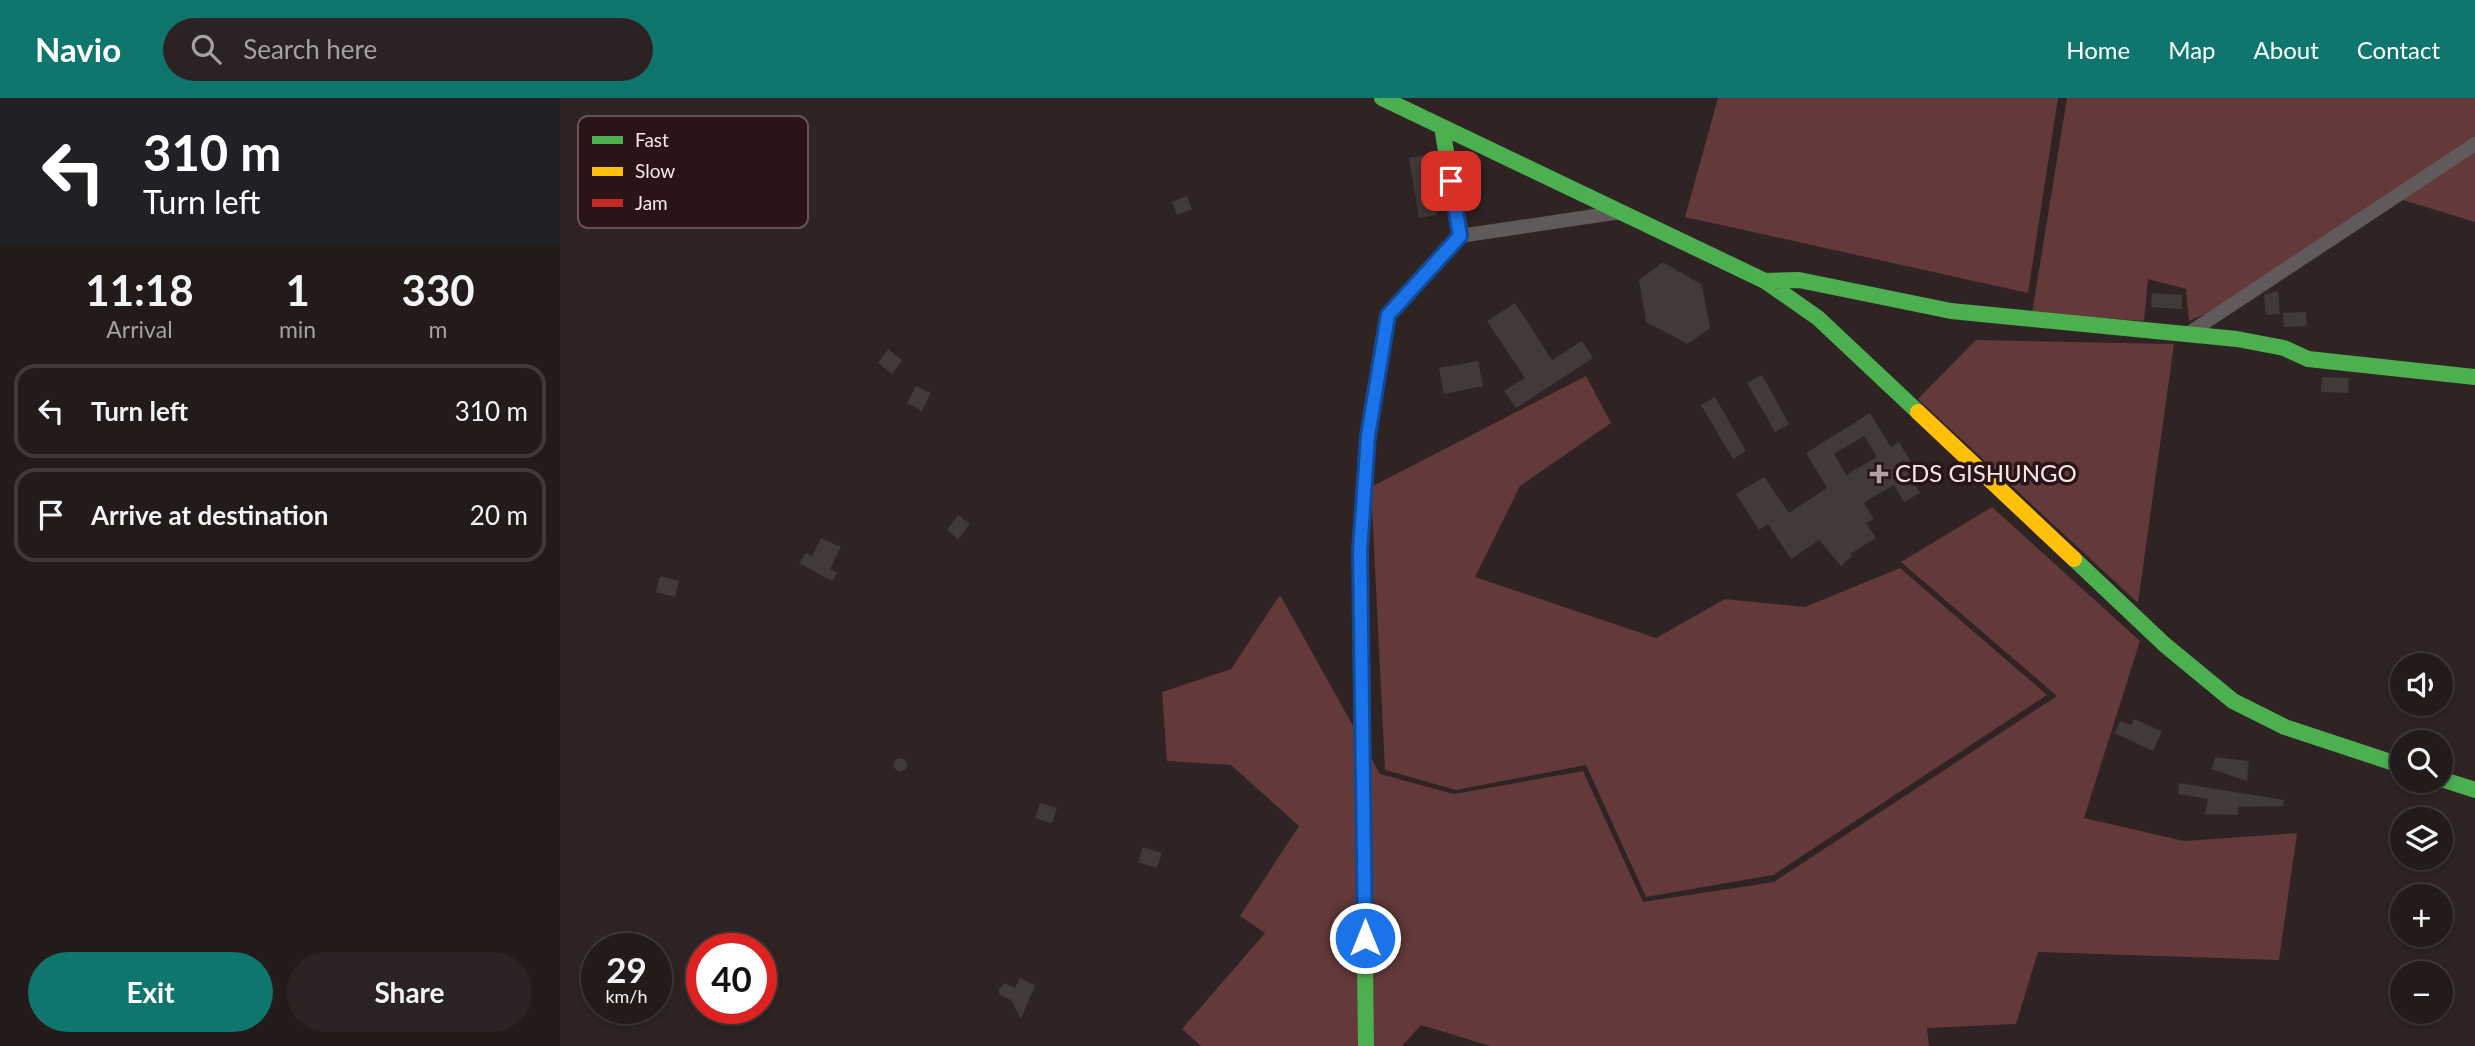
<!DOCTYPE html>
<meta charset="utf-8">
<style>
body{margin:0;font-family:Lato,sans-serif;background:#2b2323;color:#f1f3f6;height:100vh;display:flex;flex-direction:column;font-size:26px;white-space:nowrap}
*{box-sizing:border-box;margin:0}
p{font-size:23px;color:#a3a1a2}
.icon{flex:none;width:38px;height:38px;fill:none;stroke:currentColor;stroke-width:2;stroke-linecap:round;stroke-linejoin:round}
.map{position:relative;flex:1;overflow:hidden}
.sheet{display:flex;flex-direction:column;background:#231a1a;width:560px}
.sheet>*{flex:none}
.banner{background:#202124;color:#fff;overflow:hidden}
.fabs{position:absolute;left:1830px;top:555px;display:grid;gap:14px}
.fabs a{display:grid;place-items:center;width:63px;height:63px;border-radius:50%;background:#231a1a;box-shadow:0 4px 10px #0003,0 0 0 2px #403839;font-size:35px}
.speed{position:absolute;left:21px;top:835px;display:flex;gap:14px;font-size:35px;font-weight:700;text-align:center}
.speed>*{display:grid;place-content:center;width:91px;height:91px;border-radius:50%;background:#231a1a;box-shadow:0 4px 10px #0003,0 0 0 2px #403839;line-height:1}
.speed small{font-size:18px;font-weight:400}
.speed .limit{border:10px solid #d22;background:#fff;color:#111}
.pin{position:absolute;display:grid;place-items:center;width:60px;height:60px;color:#fff;margin:-30px;border-radius:14px;box-shadow:0 4px 10px #0006}
.me{position:absolute;width:77px;margin:-38px;rotate:0deg;stroke-linejoin:round;filter:drop-shadow(0 0 5px #0008)}
.turn{display:flex;align-items:center;gap:24px;height:147px;padding:0 28px;font-size:32px}
.turn .icon{width:91px;height:91px;stroke-width:2.5}
.turn b{display:block;font-size:49px;line-height:60px}
.eta{display:flex;justify-content:space-evenly;align-items:center;height:119px;text-align:center}
.eta b{font-size:42px;font-weight:700;line-height:49px}
.primary-button{display:flex;gap:14px;margin-top:auto;padding:14px 28px}
.primary-button a{flex:1;height:80px;border-radius:42px;background:#0f766e;color:#fff;font-size:28px;font-weight:700;line-height:80px;text-align:center}
.primary-button a+a{background:#2b2323;color:#f1f3f6}
ul{padding:0;list-style:none}
li{display:flex;align-items:center;gap:21px;height:94px;margin:0 14px 10px;padding:0 14px;border:4px solid #403839;border-radius:21px}
li div{flex:1}
li b{display:block;font-size:26px}
li em{font-style:normal}
header{display:flex;align-items:center;gap:42px;box-sizing:border-box;height:98px;padding:0 35px;background:#0f766e;color:#fff}
header strong{font-size:33px}
nav{display:flex;gap:38px;margin-inline-start:auto;font-size:24px}
.search{width:490px;height:63px;background:#2b2323;display:flex;align-items:center;gap:18px;box-sizing:border-box;padding:0 24px;border-radius:38px;color:#a3a1a2;font-size:26px}
main{display:flex;flex:1;min-height:0}
.map>svg:first-child{display:block}
.green{fill:#633939}
.building{fill:#423939;fill-rule:evenodd}
.lines{fill:none;stroke-linecap:round;stroke-linejoin:round}
.street{stroke:#615a5a;stroke-width:14}
.fast{stroke:#4caf50;stroke-width:16}
.slow{stroke:#ffc107;stroke-width:16}
.jam{stroke:#c62828;stroke-width:16}
.route-casing{stroke:#114b97;stroke-width:18}
.route{stroke:#1a73e8;stroke-width:12}
.poi-dot{fill:#b0a2a1;stroke:#291515;stroke-width:2.5}
.labels{text-anchor:middle;stroke-width:7;stroke-linejoin:round;paint-order:stroke}
.poi-label{font-size:24px;fill:#f5e6e5;stroke:#291515;text-anchor:start}
.key{fill:#291515;stroke:#665453;stroke-width:2}
.key-label{font-size:19px;fill:#f5e6e5}
</style>
<header>
<strong>Navio</strong>
<div class="search"><svg class="icon" aria-label="search" viewBox="0 0 24 24"><circle cx="10" cy="10" r="6"/><path d="M15 15l6 6"/></svg>Search here</div>
<nav><a>Home</a><a>Map</a><a>About</a><a>Contact</a></nav>
</header>
<main>
<section class="sheet">
<div class="banner">
<div class="turn"><svg class="icon" aria-label="left" viewBox="0 0 24 24"><path d="M17 20v-9H6M10 6l-5 5 5 5"/></svg><div><b>310 m</b>Turn left</div></div>
</div>
<div class="eta">
<div><b>11:18</b><p>Arrival</p></div>
<div><b>1</b><p>min</p></div>
<div><b>330</b><p>m</p></div>
</div>
<ul>
<li><svg class="icon" aria-label="left" viewBox="0 0 24 24"><path d="M17 20v-9H6M10 6l-5 5 5 5"/></svg><div><b>Turn left</b></div><em>310 m</em></li>
<li><svg class="icon" aria-label="arrive" viewBox="0 0 24 24"><path d="M6 21V4h12l-3 4 3 4H6"/></svg><div><b>Arrive at destination</b></div><em>20 m</em></li>
</ul>
<div class="primary-button"><a>Exit</a><a>Share</a></div>
</section>
<div class="map">
<svg width="1915" height="948" viewBox="0 0 1915 948">
<rect width="100%" height="100%" fill="#2f2323"/>
<path class="green" d="M 1158,0 L 1498,0 L 1468,195 L 1125,119 Z
M 1507,0 L 1915,0 L 1915,124 L 1836,100 L 1690,197 L 1629,223 L 1626,191 L 1588,181 L 1584,223 L 1472,215 Z
M 1416,242 L 1614,246 L 1578,505 L 1358,301 Z
M 1026,278 L 1051,325 L 960,388 L 915,479 L 1096,540 L 1165,501 L 1245,509 L 1340,470 L 1487,597 L 1213,777 L 1086,799 L 1026,667 L 896,692 L 825,672 L 811,389 Z
M 1432,409 L 1580,543 L 1524,720 L 1624,743 L 1737,735 L 1719,862 L 1478,854 L 1456,926 L 1367,930 L 1369,948 L 930,948 L 861,927 L 842,948 L 641,948 L 622,931 L 705,835 L 680,818 L 739,728 L 671,667 L 607,663 L 602,594 L 671,571 L 720,497 L 820,676 L 894,696 L 1023,673 L 1083,804 L 1214,784 L 1497,598 L 1341,464 Z"/>
<path class="building" d="M 864,57 L 877,117 L 859,120 L 849,60 Z
M 627,98 L 632,111 L 617,117 L 612,104 Z
M 1103,164 L 1142,187 L 1150,230 L 1128,246 L 1086,224 L 1079,182 Z
M 1718,193 L 1720,216 L 1706,217 L 1704,197 Z
M 1592,195 L 1622,197 L 1622,211 L 1591,209 Z
M 955,205 L 992,262 L 1022,243 L 1033,260 L 956,310 L 944,293 L 965,280 L 927,223 Z
M 1746,214 L 1747,228 L 1724,229 L 1723,215 Z
M 328,251 L 342,262 L 332,276 L 318,265 Z
M 918,263 L 923,288 L 884,296 L 879,270 Z
M 1202,277 L 1229,326 L 1215,334 L 1187,285 Z
M 1762,279 L 1789,280 L 1788,295 L 1761,294 Z
M 356,288 L 371,295 L 362,313 L 347,305 Z
M 1155,299 L 1186,353 L 1173,361 L 1141,307 Z
M 1310,315 L 1331,349 L 1339,344 L 1351,364 L 1344,368 L 1360,395 L 1344,404 L 1334,387 L 1304,405 L 1314,421 L 1306,425 L 1316,440 L 1290,456 L 1292,458 L 1281,468 L 1259,442 L 1231,461 L 1208,426 L 1199,432 L 1176,396 L 1204,379 L 1229,415 L 1267,390 L 1246,355 ZM 1304,338 L 1317,359 L 1286,377 L 1274,356 Z
M 398,417 L 410,426 L 398,441 L 387,432 Z
M 261,440 L 281,449 L 270,471 L 277,475 L 272,483 L 239,465 L 246,455 L 252,458 Z
M 100,478 L 119,483 L 115,499 L 96,494 Z
M 1574,621 L 1602,633 L 1593,653 L 1555,635 L 1560,623 L 1571,627 Z
M 1655,659 L 1689,663 L 1687,683 L 1652,671 Z
M 338,660 L 344,661 L 348,667 L 345,672 L 339,674 L 334,670 L 334,664 Z
M 1619,685 L 1724,702 L 1723,708 L 1678,709 L 1678,717 L 1645,716 L 1648,701 L 1618,696 Z
M 480,705 L 497,710 L 492,725 L 475,720 Z
M 583,749 L 602,755 L 597,770 L 578,764 Z
M 460,880 L 475,887 L 461,921 L 451,902 L 440,897 L 438,892 L 445,885 L 455,890 Z"/>
<g class="lines">
<path class="street" d="M 900,138 L 1061,114
M 1629,235 L 1915,46"/>
<path class="fast" d="M 822,0 L 1205,183 L 1258,220 L 1358,314
M 860,182 L 900,138 L 882,29
M 1205,183 L 1239,182 L 1391,213 L 1677,241 L 1724,250 L 1748,261 L 1915,279
M 800,454 L 806,948
M 1514,461 L 1605,547 L 1673,603 L 1725,629 L 1843,668
M 1881,681 L 1915,692"/>
<path class="slow" d="M 1358,314 L 1514,461"/>
<path class="jam" d="M 800,454 L 808,338 L 828,217 L 860,182"/>
</g>
<g class="lines">
<defs>
<path id="route" d="M 805,840 L 800,453 L 808,338 L 828,217 L 900,138 L 891,83"/>
</defs>
<use href="#route" class="route-casing"/>
<use href="#route" class="route"/>
</g>
<path class="poi-dot" d="M1315.5 365.5h7v7h7v7h-7v7h-7v-7h-7v-7h7z"/>
<g class="labels">
<g class="poi-label">
<text x="1335" y="384">CDS GISHUNGO</text>
</g>
</g>
<rect x="18" y="18" width="230" height="112" rx="10" class="key"/>
<rect x="32" y="38" width="31" height="8" fill="#4caf50"/>
<rect x="32" y="69" width="31" height="9" fill="#ffc107"/>
<rect x="32" y="101" width="31" height="8" fill="#c62828"/>
<g class="key-label">
<text x="75" y="49">Fast</text>
<text x="75" y="80">Slow</text>
<text x="75" y="112">Jam</text>
</g>
</svg>
<div class="fabs">
<a><svg class="icon" aria-label="sound" viewBox="0 0 24 24"><path d="M4 9h4l5-4v14l-5-4H4zM17 9q2 3 0 6"/></svg></a>
<a><svg class="icon" aria-label="search" viewBox="0 0 24 24"><circle cx="10" cy="10" r="6"/><path d="M15 15l6 6"/></svg></a>
<a><svg class="icon" aria-label="layers" viewBox="0 0 24 24"><path d="M12 4l9 5-9 5-9-5zM3 14l9 5 9-5"/></svg></a>
<a>+</a>
<a>−</a>
</div>
<div class="speed"><div>29<small>km/h</small></div><div class="limit">40</div></div>
<div class="pin" style="left:891px;top:83px;background:#d93025"><svg class="icon" aria-label="arrive" viewBox="0 0 24 24"><path d="M6 21V4h12l-3 4 3 4H6"/></svg></div>
<svg class="me" style="left:805px;top:840px" viewBox="-20 -20 40 40"><circle r="17" fill="#1a73e8" stroke="#fff" stroke-width="3"/><path d="M0-11L8 9 0 5-8 9z" fill="#fff"/></svg>
</div>
</main>
